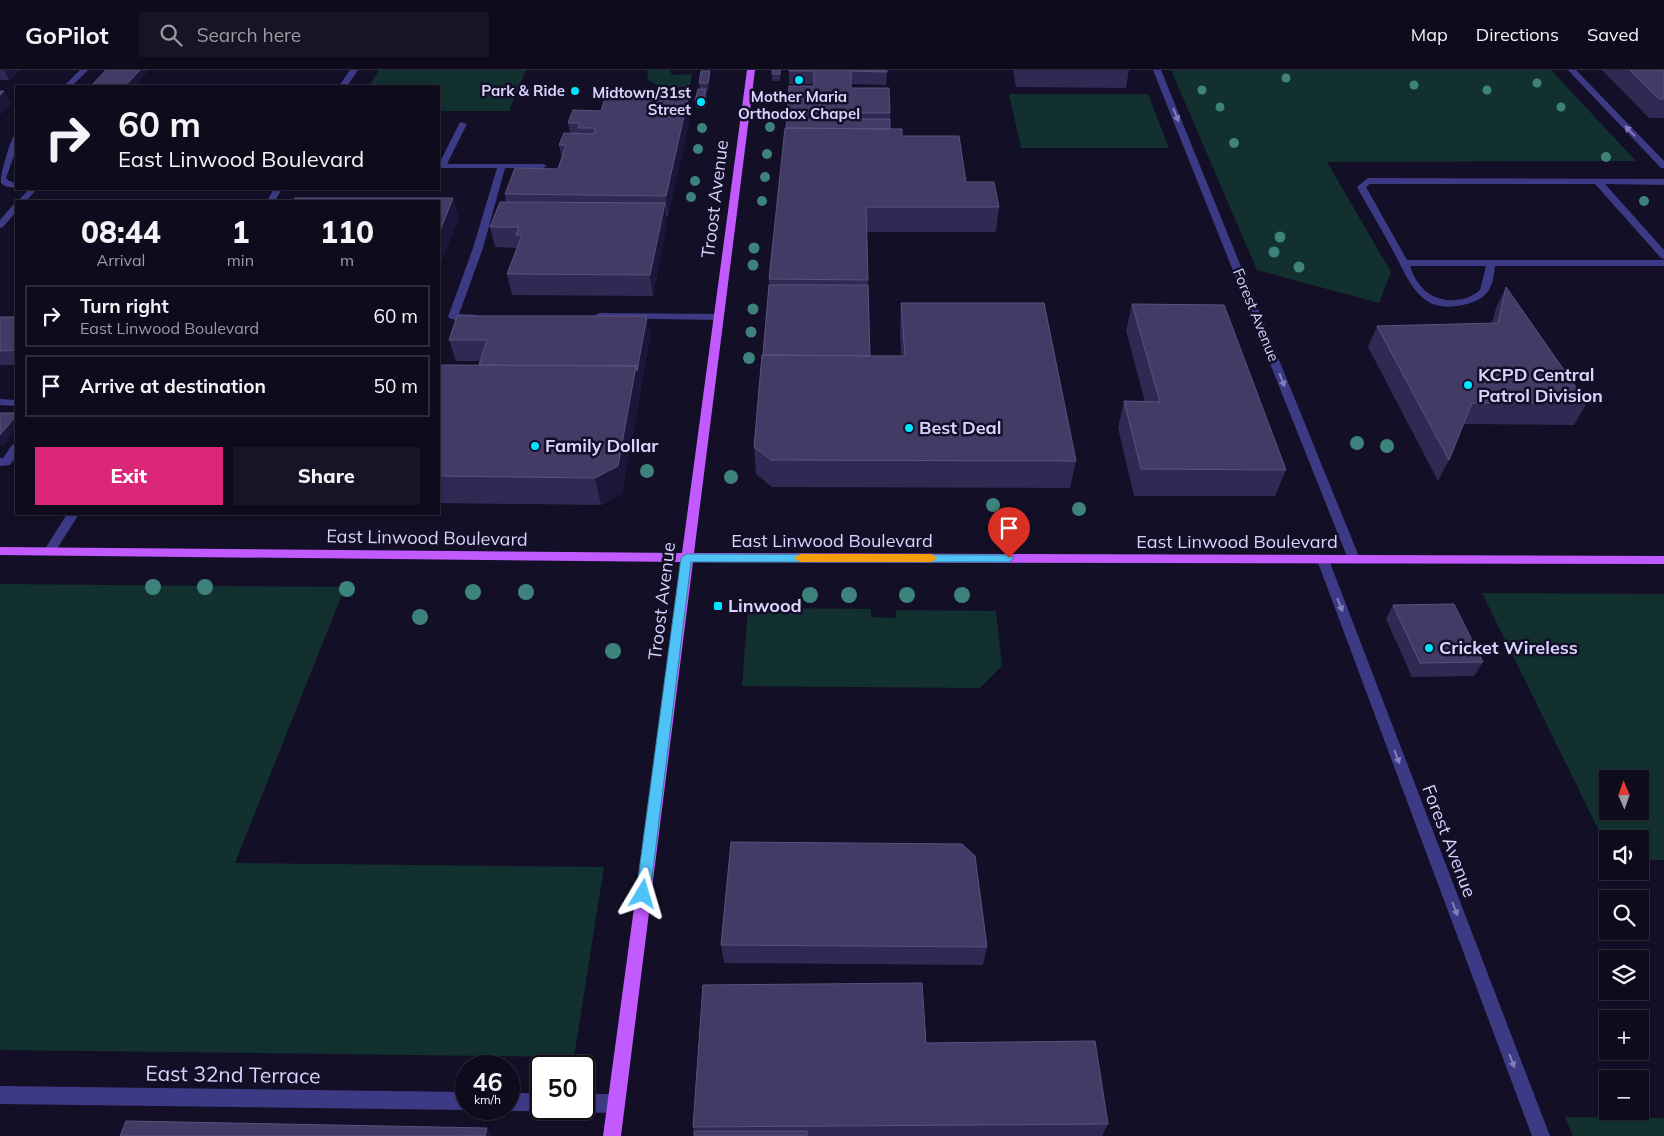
<!DOCTYPE html>
<meta charset="utf-8">
<style>
body{margin:0;font-family:Mulish,sans-serif;background:#171425;color:#f1f3f6;height:100vh;display:flex;flex-direction:column;font-size:19px;white-space:nowrap}
*{box-sizing:border-box;margin:0}
p{font-size:16px;color:#9b9ba3}
.icon{flex:none;width:28px;height:28px;fill:none;stroke:currentColor;stroke-width:2;stroke-linecap:round;stroke-linejoin:round}
.map{position:relative;flex:1;overflow:hidden}
.side{position:absolute;left:15px;top:130px;width:425px;height:315px;display:flex;flex-direction:column;background:#0e0b1c;border-radius:0px;box-shadow:0 1px 4px #0004,0 0 0 1px #2e2b3b}
.side>*{flex:none}
.hud{position:absolute;left:15px;top:15px;width:425px;height:105px;border-radius:0px;box-shadow:0 1px 4px #0004,0 0 0 1px #2e2b3b;background:#0e0b1c;color:#f1f3f6;overflow:hidden}
.needle{width:32px;rotate:358deg}
.controls{position:absolute;left:1599px;top:700px;display:grid;gap:10px}
.controls a{display:grid;place-items:center;width:50px;height:50px;border-radius:0px;background:#0e0b1c;box-shadow:0 1px 4px #0004,0 0 0 1px #2e2b3b;font-size:25px}
.speed{position:absolute;left:455px;top:985px;display:flex;gap:10px;font-size:25px;font-weight:700;text-align:center}
.speed>*{display:grid;place-content:center;width:65px;height:65px;border-radius:50%;background:#0e0b1c;box-shadow:0 1px 4px #0004,0 0 0 1px #2e2b3b;line-height:1}
.speed small{font-size:12px;font-weight:400}
.speed .limit{border:2px solid #111;border-radius:8px;background:#fff;color:#111}
.pin{position:absolute;display:grid;place-items:center;width:42px;height:42px;color:#fff;margin:-51px -21px;border-radius:50% 50% 50% 0;rotate:-45deg;box-shadow:0 0 5px #0007}
.pin .icon{rotate:45deg}
.me{position:absolute;width:55px;margin:-28px;rotate:7deg;stroke-linejoin:round;filter:drop-shadow(0 0 4px #0008)}
.turn{display:flex;align-items:center;gap:18px;height:105px;padding:0 20px;font-size:22px}
.turn .icon{width:65px;height:65px;stroke-width:2.5}
.turn b{display:block;font-size:35px;line-height:42px}
.eta{display:flex;justify-content:space-evenly;align-items:center;height:85px;text-align:center}
.eta b{font-size:30px;font-weight:800;line-height:35px}
.action{display:flex;gap:10px;margin-top:auto;padding:10px 20px}
.action a{flex:1;height:58px;border-radius:0px;background:#db2777;color:#fff;font-size:20px;font-weight:800;line-height:58px;text-align:center}
.action a+a{background:#171425;color:#f1f3f6}
ul{padding:0;list-style:none}
li{display:flex;align-items:center;gap:15px;height:62px;margin:0 10px 8px;padding:0 10px;border:2px solid #2e2b3b;border-radius:0px}
li div{flex:1}
li b{display:block;font-size:19px}
li em{font-style:normal}
header{display:flex;align-items:center;gap:30px;box-sizing:border-box;height:70px;padding:0 25px;background:#0e0b1c;border-bottom:1px solid #2e2b3b}
header strong{font-size:24px}
nav{display:flex;gap:28px;margin-inline-start:auto;font-size:18px}
.search{width:350px;height:45px;background:#171425;display:flex;align-items:center;gap:12px;box-sizing:border-box;padding:0 18px;border-radius:0px;color:#9b9ba3;font-size:19px}
.map>svg:first-child{display:block}
.green{fill:#12302f;fill-rule:evenodd}
.lines{fill:none;stroke-linecap:round;stroke-linejoin:round}
.minor{fill:#3d3a85;fill-rule:evenodd}
.major{fill:#c25bff;fill-rule:evenodd}
.tree{fill:#3d827b}
.wall{fill:#312854}
.shaded-wall{fill:#1d163a}
.building{fill:#433a66;stroke:#5a527e}
.oneway{fill:#837fbc}
.route{fill:#4fc3f7;stroke:#337fa1}
.slow{fill:#f59e0b}
.poi-dot{fill:#00e5ff;stroke:#130f26;stroke-width:2}
.labels{text-anchor:middle;stroke-width:5;stroke-linejoin:round;paint-order:stroke}
.far-poi-label{font-size:15px;font-weight:bold;fill:#d9d4ff;stroke:#130f26;text-anchor:end}
.far-street-label{font-size:15px;fill:#d9d4ff;stroke:#130f26}
.street-label{font-size:18px;fill:#d9d4ff;stroke:#130f26}
.poi-label{font-size:18px;font-weight:bold;fill:#d9d4ff;stroke:#130f26;text-anchor:start}
.near-street-label{font-size:21px;fill:#d9d4ff;stroke:#130f26}
</style>
<header>
<strong>GoPilot</strong>
<div class="search"><svg class="icon" aria-label="search" viewBox="0 0 24 24"><circle cx="10" cy="10" r="6"/><path d="M15 15l6 6"/></svg>Search here</div>
<nav><a>Map</a><a>Directions</a><a>Saved</a></nav>
</header>
<div class="map">
<svg width="1664" height="1066" viewBox="0 0 1664 1066">
<rect width="100%" height="100%" fill="#130f26"/>
<path class="green" d="M 379,0 L 526,0 L 509,41 L 441,41 L 439,46 L 439,16 L 369,16 Z
M 647,0 L 670,0 L 672,5 L 692,4 L 690,16 C 675,18 661,19 648,10 Z
M 1171,0 L 1551,0 L 1636,91 L 1327,92 L 1391,202 L 1379,233 L 1257,200 Z
M 1009,24 L 1148,24 L 1169,78 L 1021,78 Z
M 0,514 L 345,517 L 235,793 L 604,797 L 574,987 L 0,980 Z
M 1482,523 L 1664,524 L 1664,790 L 1640,790 L 1640,769 L 1608,769 L 1607,777 ZM 1608,709 L 1640,709 L 1640,741 L 1608,741 Z
M 748,538 L 871,539 L 871,547 L 896,548 L 896,540 L 996,541 L 1002,596 L 980,618 L 742,616 Z
M 1565,1047 L 1664,1048 L 1664,1066 L 1573,1066 Z"/>
<g class="lines">
<path class="minor" d="M 80,0 L 88,0 L 72,16 L 64,16 Z
M 350,0 L 358,0 L 347,16 L 339,16 Z
M 1153,0 L 1161,0 L 1360,489 L 1358,492 L 1350,492 L 1348,489 Z
M 1568,0 L 1576,0 L 1664,91 L 1664,98 L 1661,98 Z
M 460,52 L 467,54 L 447,94 L 543,94 L 547,96 L 543,98 L 505,98 L 483,178 L 459,244 L 477,245 L 479,247 C 472,252 455,252 448,247 L 473,178 L 497,98 L 439,98 L 439,94 Z
M 13,67 L 16,67 L 16,80 L 6,108 L 9,111 L 16,113 L 16,118 C 11,117 4,117 1,113 C 0,105 9,75 13,67 Z
M 1368,108 L 1664,109 L 1664,115 L 1605,114 L 1664,180 L 1664,189 L 1661,188 L 1595,114 L 1370,114 L 1366,117 L 1407,190 L 1664,190 L 1664,196 L 1495,196 C 1493,215 1490,227 1470,233 C 1419,249 1410,211 1391,177 C 1380,157 1368,137 1357,117 ZM 1410,196 L 1486,196 L 1480,220 C 1463,235 1433,234 1419,214 C 1415,209 1412,202 1410,196 Z
M 29,119 L 37,119 L 26,131 L 18,131 Z
M 274,119 L 282,119 L 275,131 L 267,131 Z
M 16,134 L 16,142 L 3,157 L 0,158 L 0,150 L 13,135 Z
M 599,243 L 718,244 L 723,247 L 718,250 L 596,248 L 594,246 Z
M 0,329 L 16,330 L 16,336 L 0,335 Z
M 16,374 L 16,386 L 10,395 L 0,396 L 0,388 L 3,388 L 12,375 Z
M 67,444 L 79,444 L 53,485 L 45,485 L 43,482 Z
M 1323,486 L 1329,490 L 1550,1066 L 1532,1066 L 1317,490 Z
M 0,1016 L 466,1022 L 466,1039 L 468,1039 L 466,1040 L 0,1034 Z
M 509,1023 L 541,1023 L 541,1039 L 546,1039 L 541,1041 L 509,1041 L 504,1039 L 509,1039 Z
M 584,1024 L 616,1024 L 622,1027 L 625,1033 L 622,1039 C 611,1044 589,1044 578,1039 L 584,1039 Z"/>
<path class="major" d="M 747,0 L 755,0 L 694,483 L 1664,486 L 1664,494 L 693,492 L 621,1066 L 603,1066 L 681,492 L 0,485 L 0,477 L 682,483 Z"/>
</g>
<g class="tree">
<circle cx="1286" cy="8" r="4.5"/>
<circle cx="1537" cy="13" r="4.5"/>
<circle cx="1414" cy="15" r="4.5"/>
<circle cx="1202" cy="20" r="4.5"/>
<circle cx="1487" cy="20" r="4.5"/>
<circle cx="1220" cy="37" r="4.5"/>
<circle cx="1561" cy="37" r="4.5"/>
<circle cx="770" cy="57" r="5"/>
<circle cx="702" cy="58" r="5"/>
<circle cx="1234" cy="73" r="5"/>
<circle cx="698" cy="79" r="5"/>
<circle cx="767" cy="84" r="5"/>
<circle cx="1606" cy="87" r="5"/>
<circle cx="765" cy="107" r="5"/>
<circle cx="695" cy="111" r="5"/>
<circle cx="691" cy="127" r="5"/>
<circle cx="762" cy="131" r="5"/>
<circle cx="1644" cy="131" r="5"/>
<circle cx="1280" cy="167" r="5.5"/>
<circle cx="754" cy="178" r="5.5"/>
<circle cx="1274" cy="182" r="5.5"/>
<circle cx="753" cy="195" r="5.5"/>
<circle cx="1299" cy="197" r="5.5"/>
<circle cx="753" cy="239" r="5.5"/>
<circle cx="751" cy="262" r="5.5"/>
<circle cx="749" cy="288" r="6"/>
<circle cx="1357" cy="373" r="7"/>
<circle cx="1387" cy="376" r="7"/>
<circle cx="647" cy="401" r="7"/>
<circle cx="731" cy="407" r="7"/>
<circle cx="993" cy="435" r="7"/>
<circle cx="1079" cy="439" r="7"/>
<circle cx="153" cy="517" r="8"/>
<circle cx="205" cy="517" r="8"/>
<circle cx="347" cy="519" r="8"/>
<circle cx="473" cy="522" r="8"/>
<circle cx="526" cy="522" r="8"/>
<circle cx="810" cy="525" r="8"/>
<circle cx="849" cy="525" r="8"/>
<circle cx="907" cy="525" r="8"/>
<circle cx="962" cy="525" r="8"/>
<circle cx="420" cy="547" r="8"/>
<circle cx="613" cy="581" r="8"/>
</g>
<path class="wall" d="M 0,0 L 21,0 L 9,10 L 0,10 Z
M 772,0 L 781,0 L 780,11 L 772,11 Z
M 789,0 L 887,0 L 886,15 L 851,14 L 851,18 L 890,43 L 890,59 L 902,66 L 966,112 L 999,137 L 996,162 L 867,162 L 870,286 L 901,286 L 900,259 L 901,233 L 1076,391 L 1070,418 L 772,417 L 756,404 L 754,377 L 769,215 L 769,209 L 786,58 L 787,43 L 814,16 L 814,14 L 789,14 Z
M 1013,0 L 1129,0 L 1126,18 L 1016,17 Z
M 1602,0 L 1664,0 L 1664,48 L 1649,48 Z
M 710,8 L 708,20 L 706,20 L 707,26 L 705,38 L 696,38 L 695,31 L 700,19 L 699,13 Z
M 688,28 L 690,48 L 668,146 L 666,146 L 667,153 L 653,226 L 512,225 L 507,204 L 517,178 L 495,177 L 490,157 L 506,132 L 505,124 L 558,99 L 562,88 L 559,75 L 570,63 L 568,53 L 601,41 Z
M 1506,217 L 1587,333 L 1574,355 L 1463,354 L 1449,390 L 1438,411 L 1368,277 L 1377,256 L 1492,253 L 1496,238 Z
M 1132,234 L 1286,400 L 1275,426 L 1134,426 L 1118,358 L 1124,331 L 1145,332 L 1126,261 Z
M 647,246 L 650,267 L 622,423 L 601,435 L 439,433 L 439,295 L 479,295 L 480,291 L 456,291 L 449,270 Z
M 0,247 L 16,247 L 16,295 L 0,295 Z
M 1393,535 L 1483,592 L 1474,606 L 1412,607 L 1386,549 Z
M 721,875 L 987,877 L 983,895 L 724,893 Z
M 926,973 L 1108,1054 L 1102,1066 L 694,1066 L 694,1061 L 693,1057 Z"/>
<path class="shaded-wall" d="M 4,0 L 21,0 L 9,10 Z
M 140,0 L 149,0 L 135,16 L 125,16 Z
M 710,1 L 710,8 L 708,20 L 708,13 Z
M 706,19 L 707,26 L 705,38 L 704,31 Z
M 4,21 L 11,34 L 0,45 L 0,25 Z
M 688,28 L 690,48 L 668,146 L 666,126 Z
M 453,128 L 459,148 L 439,198 L 439,163 Z
M 665,133 L 667,153 L 653,226 L 650,205 Z
M 647,246 L 650,267 L 622,423 L 601,435 L 595,408 L 636,296 Z
M 16,346 L 16,360 L 2,377 L 0,374 L 0,365 Z
M 487,1058 L 492,1066 L 485,1066 Z"/>
<path class="building" d="M 106,0 L 140,0 L 125,16 L 91,16 Z
M 772,0 L 780,0 L 780,4 L 772,4 Z
M 789,0 L 814,0 L 814,1 L 789,1 Z
M 814,0 L 851,0 L 851,18 L 889,18 L 890,43 L 787,43 L 789,16 L 814,16 Z
M 851,0 L 887,0 L 887,2 L 851,1 Z
M 1630,0 L 1664,0 L 1664,29 L 1659,29 Z
M 701,1 L 710,1 L 708,13 L 699,13 Z
M 698,19 L 706,19 L 704,31 L 695,31 Z
M 0,21 L 4,21 L 0,25 Z
M 605,28 L 688,28 L 666,126 L 505,124 L 515,98 L 558,99 L 566,75 L 559,75 L 564,63 L 594,64 L 595,58 L 578,58 L 580,53 L 568,53 L 573,40 L 601,41 Z
M 787,49 L 890,49 L 890,59 L 786,58 Z
M 785,58 L 902,59 L 902,66 L 959,66 L 966,112 L 994,112 L 999,137 L 866,137 L 868,210 L 769,209 Z
M 295,128 L 453,128 L 439,163 L 439,131 L 293,131 Z
M 500,132 L 665,133 L 650,205 L 507,204 L 522,165 L 516,165 L 519,157 L 490,157 Z
M 769,215 L 868,215 L 870,286 L 763,285 Z
M 1506,217 L 1587,333 L 1472,333 L 1449,390 L 1377,256 L 1498,253 Z
M 901,233 L 1044,233 L 1076,391 L 771,390 L 754,377 L 762,285 L 905,286 Z
M 1132,234 L 1224,235 L 1286,400 L 1141,399 L 1124,331 L 1160,332 Z
M 457,246 L 647,246 L 637,301 L 636,296 L 479,295 L 487,270 L 449,270 Z
M 0,247 L 16,247 L 16,278 L 15,280 L 0,281 Z
M 439,295 L 636,296 L 618,396 L 595,408 L 439,406 Z
M 0,343 L 16,343 L 16,346 L 0,365 Z
M 1454,534 L 1483,592 L 1420,593 L 1393,535 Z
M 731,772 L 962,774 L 975,786 L 987,877 L 721,875 Z
M 922,913 L 926,973 L 1095,971 L 1108,1054 L 693,1057 L 703,915 Z
M 126,1051 L 487,1058 L 485,1066 L 120,1066 Z
M 694,1061 L 807,1061 L 807,1066 L 694,1066 Z"/>
<defs><path id="oneway-solid" d="M-6-.8H1V-3.2L6.5 0L1 3.2V.8H-6Z" transform="scale(1.25)"/></defs>
<g class="oneway">
<use href="#oneway-solid" transform="translate(1176 45) rotate(68)"/>
<use href="#oneway-solid" transform="translate(1630 61) rotate(-134)"/>
<use href="#oneway-solid" transform="translate(1282 310) rotate(68)"/>
<use href="#oneway-solid" transform="translate(1340 535) rotate(69)"/>
<use href="#oneway-solid" transform="translate(1397 687) rotate(69)"/>
<use href="#oneway-solid" transform="translate(1455 839) rotate(69)"/>
<use href="#oneway-solid" transform="translate(1512 991) rotate(69)"/>
</g>
<path class="route" d="M 686,484 L 1009,485 L 1014,488 L 1009,492 L 691,492 L 650,824 L 648,828 L 643,830 L 638,828 L 636,824 L 681,488 Z"/>
<path class="slow" d="M 800,484 L 932,484 L 937,488 L 932,492 L 800,492 L 794,488 Z"/>
<g class="poi-dot">
<circle cx="799" cy="10" r="5"/>
<circle cx="575" cy="21" r="5"/>
<circle cx="701" cy="32" r="5"/>
<circle cx="1468" cy="315" r="5"/>
<circle cx="909" cy="358" r="5"/>
<circle cx="535" cy="376" r="5"/>
<rect x="713" y="531" width="10" height="10" rx="2.5"/>
<circle cx="1429" cy="578" r="5"/>
</g>
<g class="labels">
<g class="far-poi-label">
<text x="565" y="26">Park &amp; Ride</text>
<text x="691" y="28">Midtown/31st<tspan x="691" dy="17">Street</tspan></text>
<text x="799" y="32" text-anchor="middle">Mother Maria<tspan x="799" dy="17">Orthodox Chapel</tspan></text>
</g>
<g class="far-street-label">
<text transform="translate(1256 245) rotate(68)" y="5">Forest Avenue</text>
</g>
<g class="street-label">
<text transform="translate(715 129) rotate(-83)" y="6">Troost Avenue</text>
<text transform="translate(427 468) rotate(1)" y="6">East Linwood Boulevard</text>
<text x="832" y="477">East Linwood Boulevard</text>
<text x="1237" y="478">East Linwood Boulevard</text>
<text transform="translate(662 531) rotate(-83)" y="6">Troost Avenue</text>
<text transform="translate(1449 771) rotate(69)" y="6">Forest Avenue</text>
</g>
<g class="poi-label">
<text x="1478" y="311">KCPD Central<tspan x="1478" dy="21">Patrol Division</tspan></text>
<text x="919" y="364">Best Deal</text>
<text x="545" y="382">Family Dollar</text>
<text x="728" y="542">Linwood</text>
<text x="1439" y="584">Cricket Wireless</text>
</g>
<g class="near-street-label">
<text transform="translate(233 1005) rotate(1)" y="7">East 32nd Terrace</text>
</g>
</g>
</svg>
<div class="controls">
<a><svg class="needle" viewBox="-14 -14 28 28"><path d="M0-13l5 13h-10z" fill="#e53935"/><path d="M0 13l5-13h-10z" fill="#9b9ba3"/></svg></a>
<a><svg class="icon" aria-label="sound" viewBox="0 0 24 24"><path d="M4 9h4l5-4v14l-5-4H4zM17 9q2 3 0 6"/></svg></a>
<a><svg class="icon" aria-label="search" viewBox="0 0 24 24"><circle cx="10" cy="10" r="6"/><path d="M15 15l6 6"/></svg></a>
<a><svg class="icon" aria-label="layers" viewBox="0 0 24 24"><path d="M12 4l9 5-9 5-9-5zM3 14l9 5 9-5"/></svg></a>
<a>+</a>
<a>−</a>
</div>
<div class="speed"><div>46<small>km/h</small></div><div class="limit">50</div></div>
<div class="pin" style="left:1009px;top:488px;background:#d93025"><svg class="icon" aria-label="arrive" viewBox="0 0 24 24"><path d="M6 21V4h12l-3 4 3 4H6"/></svg></div>
<svg class="me" style="left:643px;top:824px" viewBox="-20 -20 40 40"><path d="M0-17L14 15 0 8-14 15z" fill="#4fc3f7" stroke="#fff" stroke-width="4"/></svg>
<div class="hud">
<div class="turn"><svg class="icon" aria-label="right" viewBox="0 0 24 24"><path d="M7 20v-9h11M14 6l5 5-5 5"/></svg><div><b>60 m</b>East Linwood Boulevard</div></div>
</div>
<section class="side">
<div class="eta">
<div><b>08:44</b><p>Arrival</p></div>
<div><b>1</b><p>min</p></div>
<div><b>110</b><p>m</p></div>
</div>
<ul>
<li><svg class="icon" aria-label="right" viewBox="0 0 24 24"><path d="M7 20v-9h11M14 6l5 5-5 5"/></svg><div><b>Turn right</b><p>East Linwood Boulevard</p></div><em>60 m</em></li>
<li><svg class="icon" aria-label="arrive" viewBox="0 0 24 24"><path d="M6 21V4h12l-3 4 3 4H6"/></svg><div><b>Arrive at destination</b></div><em>50 m</em></li>
</ul>
<div class="action"><a>Exit</a><a>Share</a></div>
</section>
</div>
